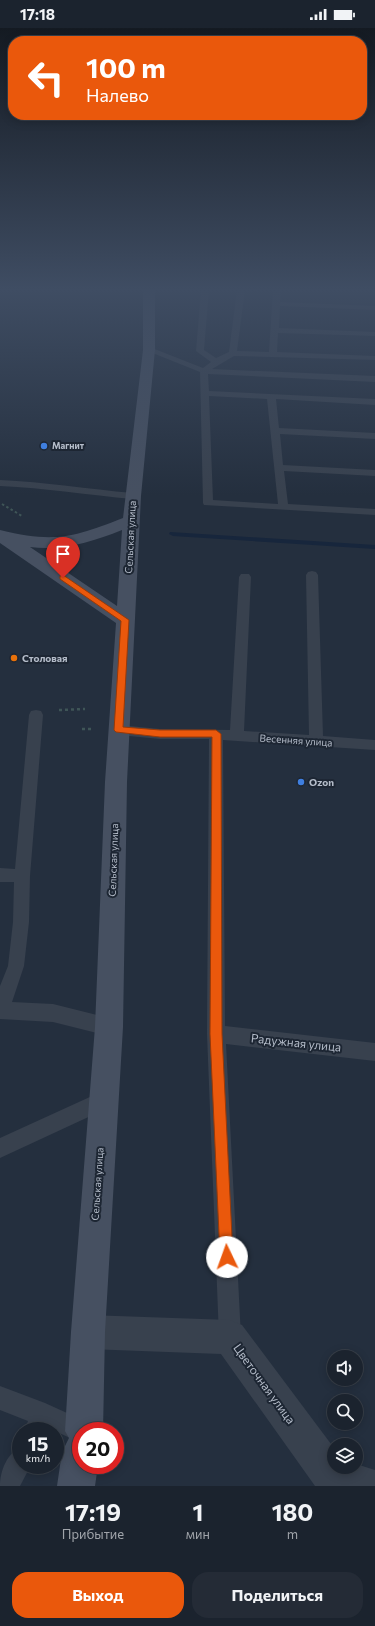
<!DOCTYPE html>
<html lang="ru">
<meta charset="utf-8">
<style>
body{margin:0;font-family:Commissioner,sans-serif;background:#242b36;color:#f1f3f6;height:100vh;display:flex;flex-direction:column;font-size:15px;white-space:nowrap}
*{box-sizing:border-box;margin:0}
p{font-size:13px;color:#a0a4aa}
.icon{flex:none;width:22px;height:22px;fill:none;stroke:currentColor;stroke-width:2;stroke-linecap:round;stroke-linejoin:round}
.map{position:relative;height:1458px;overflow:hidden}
.drawer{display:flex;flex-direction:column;background:#1b232e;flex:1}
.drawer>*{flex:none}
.hud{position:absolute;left:8px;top:8px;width:359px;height:84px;border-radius:16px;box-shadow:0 2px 10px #0003,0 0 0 1px #39404a;background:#ea580c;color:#fff;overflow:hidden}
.buttons{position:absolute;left:327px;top:1322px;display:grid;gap:8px}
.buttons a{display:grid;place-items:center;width:36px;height:36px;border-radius:50%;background:#1b232e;box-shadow:0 2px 10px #0003,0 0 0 1px #39404a;font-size:20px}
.speed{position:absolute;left:12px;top:1394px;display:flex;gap:8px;font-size:20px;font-weight:700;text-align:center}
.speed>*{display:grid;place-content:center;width:52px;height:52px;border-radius:50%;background:#1b232e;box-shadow:0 2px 10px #0003,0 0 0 1px #39404a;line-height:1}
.speed small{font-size:10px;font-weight:400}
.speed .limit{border:6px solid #d22;background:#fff;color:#111}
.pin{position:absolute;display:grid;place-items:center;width:34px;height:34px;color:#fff;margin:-41px -17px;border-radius:50% 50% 50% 0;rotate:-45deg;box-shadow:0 0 4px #0007}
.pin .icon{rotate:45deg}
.me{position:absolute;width:44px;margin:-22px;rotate:357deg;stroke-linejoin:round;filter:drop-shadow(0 0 3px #0008)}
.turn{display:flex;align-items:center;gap:14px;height:84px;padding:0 12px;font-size:18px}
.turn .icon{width:52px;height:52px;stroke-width:2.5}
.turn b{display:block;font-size:28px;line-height:34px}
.eta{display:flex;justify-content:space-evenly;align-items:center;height:68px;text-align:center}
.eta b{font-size:24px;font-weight:700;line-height:28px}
.action{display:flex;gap:8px;margin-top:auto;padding:8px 12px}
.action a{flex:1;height:46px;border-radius:16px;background:#ea580c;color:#fff;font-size:16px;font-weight:700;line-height:46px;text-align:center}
.action a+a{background:#242b36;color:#f1f3f6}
.status{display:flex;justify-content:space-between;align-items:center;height:28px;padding:0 20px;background:#1b232e;direction:ltr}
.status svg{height:11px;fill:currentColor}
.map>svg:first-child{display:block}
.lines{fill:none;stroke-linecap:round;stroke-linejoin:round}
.stream{fill:#17263c;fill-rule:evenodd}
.path-far1{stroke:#3f5557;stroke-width:2;stroke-dasharray:2.5 2.5;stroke-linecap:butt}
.path{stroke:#3f5557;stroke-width:2.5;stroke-dasharray:3 3;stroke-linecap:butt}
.lane{fill:#38414e;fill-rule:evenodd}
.street{fill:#38414e;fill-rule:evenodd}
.secondary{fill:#465061;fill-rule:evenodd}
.route{fill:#ea580c;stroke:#983908}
.shop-dot{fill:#3f7fe0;stroke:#1d2633;stroke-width:1.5}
.food-dot{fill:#e8710a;stroke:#1d2633;stroke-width:1.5}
.labels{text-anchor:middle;stroke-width:4;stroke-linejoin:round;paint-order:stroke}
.far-poi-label{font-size:9px;font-weight:bold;fill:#b4bcc9;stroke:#1d2633;text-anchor:start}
.street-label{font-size:10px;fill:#b4bcc9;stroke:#1d2633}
.poi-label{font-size:10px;font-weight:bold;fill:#b4bcc9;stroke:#1d2633;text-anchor:start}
.near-street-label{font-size:12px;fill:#b4bcc9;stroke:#1d2633}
</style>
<div class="status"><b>17:18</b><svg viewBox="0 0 49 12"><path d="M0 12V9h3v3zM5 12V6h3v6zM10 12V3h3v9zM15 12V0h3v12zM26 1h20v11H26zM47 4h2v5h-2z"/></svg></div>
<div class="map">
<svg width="375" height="1458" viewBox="0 0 375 1458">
<rect width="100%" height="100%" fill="#242f3e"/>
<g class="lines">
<path class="stream" d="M 170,504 L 375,517 L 375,521 L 173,508 L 169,506 Z"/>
<path class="path-far1" d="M 2,476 L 22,488"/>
<path class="path" d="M 59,682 L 85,681
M 82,701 L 91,701"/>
<path class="lane" d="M 201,262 L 209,262 L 204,322 L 216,330 L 229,324 L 237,262 L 245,262 L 237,323 L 269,324 L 273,262 L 281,262 L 280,274 L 375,278 L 375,282 L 280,278 L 279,300 L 375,304 L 375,308 L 278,305 L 277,324 L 375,328 L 375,332 L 234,328 L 212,341 L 375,348 L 375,354 L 208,346 L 209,363 L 375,371 L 375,377 L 276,371 L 279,400 L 375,405 L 375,411 L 280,406 L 283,437 L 375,442 L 375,448 L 284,443 L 288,476 L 375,481 L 375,487 L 204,477 L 203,475 L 200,344 L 145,322 L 146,320 L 152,320 L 203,340 L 211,334 L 196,323 ZM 209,368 L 267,371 L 278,476 L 213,472 Z
M 0,452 C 45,454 88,461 133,465 L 138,468 L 133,471 C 88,467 45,460 0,458 Z
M 312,543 L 316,544 L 318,547 L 323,708 L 375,712 L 375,722 L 223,712 L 225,998 L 375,1015 L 375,1033 L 226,1016 L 241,1309 L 238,1317 L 230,1320 L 222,1317 L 219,1309 L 207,1006 L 209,711 L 160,711 L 119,707 L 114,706 L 112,702 L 114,698 L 119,697 L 160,701 L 230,702 L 239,549 L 241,546 L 249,546 L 251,549 L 244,703 L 309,707 L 306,547 L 308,544 Z
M 36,682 L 41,683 L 43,687 L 30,848 L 29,894 L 24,938 L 12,974 L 53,976 L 109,990 L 115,993 L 118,999 L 115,1005 L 109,1008 L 53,994 L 0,991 L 0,958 L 8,938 L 13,894 L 14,854 L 0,854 L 0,840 L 15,841 L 29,687 L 31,683 Z
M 103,1063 L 110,1065 L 112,1072 L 110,1079 L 0,1130 L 0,1110 Z
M 0,1358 L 45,1375 L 89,1395 L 93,1403 L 81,1403 L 81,1415 L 55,1403 L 24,1403 L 28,1393 L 0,1382 Z
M 21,1419 L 21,1437 L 31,1437 L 20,1458 L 0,1458 C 0,1443 7,1425 21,1419 Z"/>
<path class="street" d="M 88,1287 L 230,1292 L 242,1297 L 334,1420 L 334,1439 L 356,1439 L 356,1436 L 375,1442 L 375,1458 L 315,1458 L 221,1326 L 88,1321 L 76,1316 L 71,1304 L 76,1292 Z"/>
<path class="secondary" d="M 143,262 L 155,262 L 155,322 L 141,468 L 127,754 L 123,999 L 105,1304 L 103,1403 L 81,1403 L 81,1437 L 98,1437 L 95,1458 L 57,1458 L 62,1424 L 69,1410 L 65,1403 L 71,1304 L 95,999 L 105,754 L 116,595 L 0,515 L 0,502 C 54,515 72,510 123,490 L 143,322 ZM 122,502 L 117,578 L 30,519 C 63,523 92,514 122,502 Z"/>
</g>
<linearGradient id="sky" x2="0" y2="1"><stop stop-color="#141a22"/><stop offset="0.56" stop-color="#3f4d63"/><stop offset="1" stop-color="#3f4d63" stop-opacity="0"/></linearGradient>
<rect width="375" height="467" fill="url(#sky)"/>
<path class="route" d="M 63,547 L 129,592 L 123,699 L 160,702 L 216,702 L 221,706 L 222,1006 L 233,1229 L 231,1234 L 227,1236 L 222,1234 L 220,1229 L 210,1006 L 212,709 L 160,709 L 116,704 L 114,702 L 121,593 L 60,551 L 60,548 Z"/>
<g class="shop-dot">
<circle cx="44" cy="418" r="4"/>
<circle cx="301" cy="754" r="4"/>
</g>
<circle class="food-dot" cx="14" cy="630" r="4"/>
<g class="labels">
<g class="far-poi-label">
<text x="52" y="421">Магнит</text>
</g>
<g class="street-label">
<text transform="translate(130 509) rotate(-87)" y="4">Сельская улица</text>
<text transform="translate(296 712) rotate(4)" y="4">Весенняя улица</text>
<text transform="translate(113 832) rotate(-88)" y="4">Сельская улица</text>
<text transform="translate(97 1156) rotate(-86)" y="4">Сельская улица</text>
</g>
<g class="poi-label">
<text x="22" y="634">Столовая</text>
<text x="309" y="758">Ozon</text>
</g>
<g class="near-street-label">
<text transform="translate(296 1015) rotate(6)" y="4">Радужная улица</text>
<text transform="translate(264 1356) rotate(54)" y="4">Цветочная улица</text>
</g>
</g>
</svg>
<div class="buttons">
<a><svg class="icon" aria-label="sound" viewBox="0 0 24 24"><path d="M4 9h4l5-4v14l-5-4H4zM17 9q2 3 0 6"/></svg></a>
<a><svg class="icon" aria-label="search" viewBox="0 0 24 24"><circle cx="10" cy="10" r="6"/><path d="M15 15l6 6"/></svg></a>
<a><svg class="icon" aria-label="layers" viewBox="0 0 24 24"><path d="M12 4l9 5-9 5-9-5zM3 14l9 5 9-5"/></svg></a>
</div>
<div class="speed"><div>15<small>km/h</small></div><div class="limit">20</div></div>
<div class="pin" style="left:63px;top:550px;background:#d93025"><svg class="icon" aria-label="arrive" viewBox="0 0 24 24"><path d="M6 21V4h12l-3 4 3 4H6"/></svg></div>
<svg class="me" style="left:227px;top:1229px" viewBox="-20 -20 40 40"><circle r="19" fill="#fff"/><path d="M0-13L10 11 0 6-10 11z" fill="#ea580c"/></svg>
<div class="hud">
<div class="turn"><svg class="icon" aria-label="left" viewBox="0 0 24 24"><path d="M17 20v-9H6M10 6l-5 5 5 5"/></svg><div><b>100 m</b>Налево</div></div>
</div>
</div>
<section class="drawer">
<div class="eta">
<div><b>17:19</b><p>Прибытие</p></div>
<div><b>1</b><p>мин</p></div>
<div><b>180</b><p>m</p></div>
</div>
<div class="action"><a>Выход</a><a>Поделиться</a></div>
</section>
